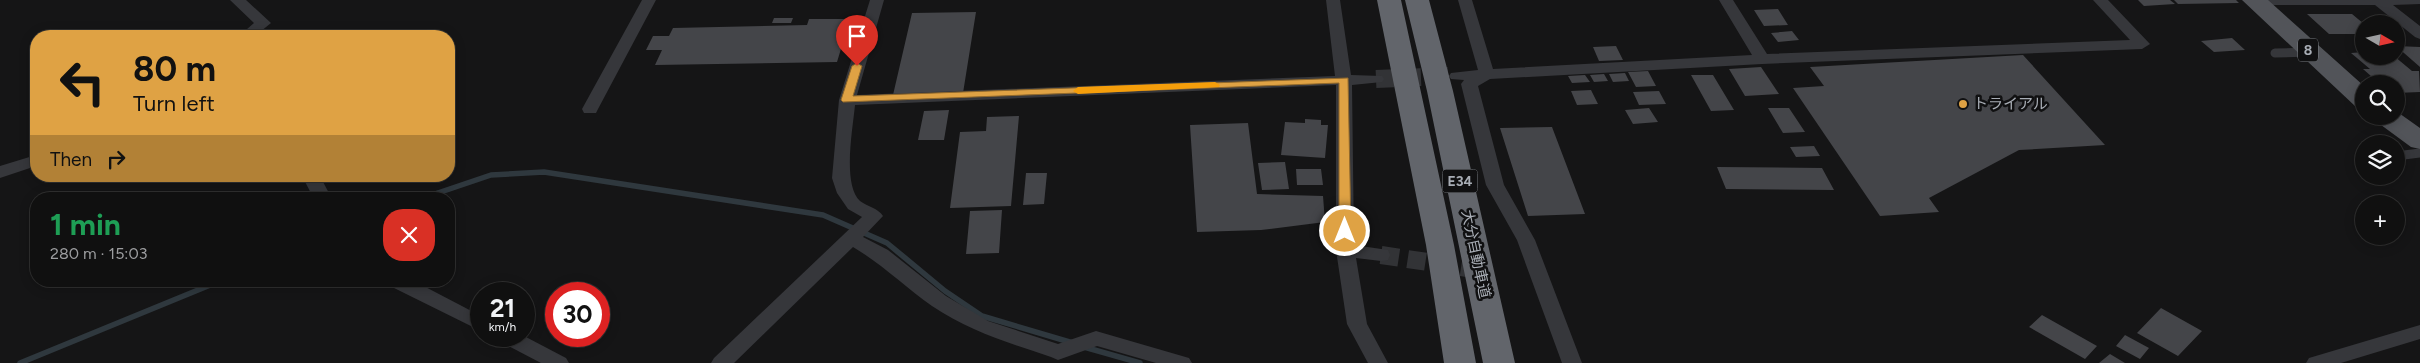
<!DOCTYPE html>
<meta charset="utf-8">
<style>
body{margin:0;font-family:Figtree,"Noto Sans JP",sans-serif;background:#1e1e1e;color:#f1f3f6;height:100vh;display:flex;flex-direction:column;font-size:19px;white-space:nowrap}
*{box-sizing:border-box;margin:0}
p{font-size:16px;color:#9c9d9f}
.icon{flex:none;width:28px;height:28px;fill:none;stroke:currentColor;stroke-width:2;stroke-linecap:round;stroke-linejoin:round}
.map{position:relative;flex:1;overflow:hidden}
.side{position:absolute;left:30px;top:192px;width:425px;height:95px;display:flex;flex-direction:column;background:#101010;border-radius:20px;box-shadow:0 2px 12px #0003,0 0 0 1px #303030}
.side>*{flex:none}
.banner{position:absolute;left:30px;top:30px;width:425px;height:152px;border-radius:20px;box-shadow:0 2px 12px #0003,0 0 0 1px #303030;background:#dfa244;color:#111;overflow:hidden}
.needle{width:32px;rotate:99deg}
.controls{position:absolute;left:2355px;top:15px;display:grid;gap:10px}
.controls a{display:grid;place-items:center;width:50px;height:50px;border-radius:50%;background:#101010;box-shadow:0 2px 12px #0003,0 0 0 1px #303030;font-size:25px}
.speed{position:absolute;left:470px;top:282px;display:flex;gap:10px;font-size:25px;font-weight:700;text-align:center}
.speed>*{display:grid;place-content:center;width:65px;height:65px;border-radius:50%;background:#101010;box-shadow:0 2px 12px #0003,0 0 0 1px #303030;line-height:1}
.speed small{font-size:12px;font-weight:400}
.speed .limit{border:8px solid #d22;background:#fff;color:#111}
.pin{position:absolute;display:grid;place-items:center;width:42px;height:42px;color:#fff;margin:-51px -21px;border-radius:50% 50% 50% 0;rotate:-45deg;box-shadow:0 0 5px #0007}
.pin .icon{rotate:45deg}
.me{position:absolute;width:55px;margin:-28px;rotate:0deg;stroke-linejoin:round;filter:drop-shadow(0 0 4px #0008)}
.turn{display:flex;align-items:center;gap:18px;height:105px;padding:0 20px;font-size:22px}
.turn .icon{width:65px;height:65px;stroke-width:2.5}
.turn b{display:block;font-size:35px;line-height:42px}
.then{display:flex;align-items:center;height:48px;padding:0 20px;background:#0003;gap:10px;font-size:19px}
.round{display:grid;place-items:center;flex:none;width:52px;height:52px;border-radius:20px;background:#1e1e1e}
.overview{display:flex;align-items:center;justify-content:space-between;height:85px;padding:0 20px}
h1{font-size:30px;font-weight:700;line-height:38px;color:#1e9e55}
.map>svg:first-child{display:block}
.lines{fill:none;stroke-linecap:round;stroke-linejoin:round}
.stream{stroke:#2f383e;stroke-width:5.5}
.building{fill:#444549}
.street-tunnel{stroke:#323336;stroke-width:18;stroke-dasharray:18 9;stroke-linecap:butt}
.lane{stroke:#36373b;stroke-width:9}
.street{fill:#36373b;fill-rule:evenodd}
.primary{fill:#525459;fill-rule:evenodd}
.highway{fill:#62656b;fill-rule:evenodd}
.route{fill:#dfa244;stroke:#91692c}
.slow{fill:#f59e0b}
.poi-dot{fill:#dfa244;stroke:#101011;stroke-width:2}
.labels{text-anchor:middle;stroke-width:5;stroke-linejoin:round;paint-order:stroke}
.shield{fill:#101011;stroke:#7a7e84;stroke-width:1}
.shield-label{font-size:14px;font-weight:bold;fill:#a8adb5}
.poi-label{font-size:15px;fill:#a8adb5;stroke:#101011;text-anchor:start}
.street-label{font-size:15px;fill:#a8adb5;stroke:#101011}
</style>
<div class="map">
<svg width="2420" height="363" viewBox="0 0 2420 363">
<rect width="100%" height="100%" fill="#151516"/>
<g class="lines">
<path class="stream" d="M 420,199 L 491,175 L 544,172 L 823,215 L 887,243 L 945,291 L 982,316 L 1073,343
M 1084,347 L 1140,363
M 20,363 L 220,281"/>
</g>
<path class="building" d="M 2138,0 L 2170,0 L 2175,4 L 2144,6 Z
M 2174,0 L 2236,0 L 2239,3 L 2178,4 Z
M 1778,9 L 1788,25 L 1764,26 L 1754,10 Z
M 976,12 L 963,93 L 893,95 L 912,13 Z
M 2307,14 L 2352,14 L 2364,24 L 2364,34 L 2329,34 Z
M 774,18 L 793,18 L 791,23 L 772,23 Z
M 809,19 L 850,19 L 837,62 L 655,65 L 662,50 L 646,50 L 653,36 L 669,36 L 673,28 L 807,25 Z
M 1792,31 L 1799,40 L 1778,42 L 1771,33 Z
M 2232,38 L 2245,50 L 2214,52 L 2201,41 Z
M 1616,46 L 1623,60 L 1599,61 L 1593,47 Z
M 2396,46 L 2420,47 L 2420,67 Z
M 2364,52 L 2364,56 L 2394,56 L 2412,71 L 2419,71 L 2420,92 L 2396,93 L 2396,84 L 2380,84 L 2363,69 L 2370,69 L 2351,53 Z
M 2023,55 L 2105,145 L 2019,150 L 1929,198 L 1939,212 L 1880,216 L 1793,88 L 1824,86 L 1810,67 Z
M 1761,67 L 1779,94 L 1745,96 L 1729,69 Z
M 1648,71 L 1656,86 L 1636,87 L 1628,72 Z
M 1625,73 L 1629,81 L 1613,82 L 1609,74 Z
M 1604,74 L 1608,81 L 1594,82 L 1590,75 Z
M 1585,75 L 1590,82 L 1572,83 L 1568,76 Z
M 1691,75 L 1713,75 L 1734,110 L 1711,111 Z
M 1591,90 L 1598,104 L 1577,105 L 1571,91 Z
M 1659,91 L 1666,104 L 1639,105 L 1633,92 Z
M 1649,108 L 1658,122 L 1633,124 L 1625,110 Z
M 1768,108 L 1789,108 L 1805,132 L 1783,133 Z
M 949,110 L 944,140 L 918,140 L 924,111 Z
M 1019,116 L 1011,206 L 950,208 L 960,132 L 986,131 L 987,117 Z
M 1305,119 L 1321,120 L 1321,125 L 1328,125 L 1325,158 L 1281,155 L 1285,122 L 1305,123 Z
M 1248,123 L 1257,194 L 1323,196 L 1325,222 L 1261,230 L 1197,232 L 1190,125 Z
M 1552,127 L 1585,214 L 1528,216 L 1500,128 Z
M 1814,146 L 1820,156 L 1796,157 L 1790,147 Z
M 1285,162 L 1289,189 L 1262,190 L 1258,163 Z
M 1717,167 L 1822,168 L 1834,190 L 1726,189 Z
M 1296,169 L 1321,169 L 1323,185 L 1297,185 Z
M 1026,173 L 1047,173 L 1044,204 L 1023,205 Z
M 1002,210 L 999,253 L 966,254 L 970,211 Z
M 2161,308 L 2202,331 L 2178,356 L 2137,333 Z
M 2042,315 L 2097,346 L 2085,359 L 2029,327 Z
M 2125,335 L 2149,348 L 2140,359 L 2116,346 Z
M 2110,354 L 2125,363 L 2099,363 Z"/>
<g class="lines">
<path class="street-tunnel" d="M 1376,79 L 1448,76
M 1381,255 L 1487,271"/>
<path class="lane" d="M 2275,53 L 2310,52
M 2396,156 L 2420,153"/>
<path class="street" d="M 230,0 L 246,0 L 271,23 L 255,36 L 239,36 L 254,23 Z
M 642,0 L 656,0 L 598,109 L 596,113 L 584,113 L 582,109 Z
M 870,0 L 884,0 L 857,95 L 1335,76 L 1326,0 L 1340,0 L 1351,75 L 1382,76 L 1384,79 L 1382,82 L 1352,85 L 1354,245 L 1388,250 L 1390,255 L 1388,260 L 1381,261 L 1356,258 L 1367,324 L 1388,363 L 1368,363 L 1347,324 L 1336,250 L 1336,85 L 855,105 C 853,128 842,184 860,201 C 868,207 878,208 883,216 L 863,237 L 888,250 L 946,296 L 988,321 L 1058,344 L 1096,331 L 1189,358 L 1192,363 L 1156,363 L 1097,346 L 1058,360 L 1051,357 C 1009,343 969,331 932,306 C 905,287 882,264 853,247 L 734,363 L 711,363 L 714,358 L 862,217 L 848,209 L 837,193 L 832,178 L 839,100 Z
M 1458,0 L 1472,0 L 1493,69 L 1752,55 L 1719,0 L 1733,0 L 1767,54 L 2130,40 L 2093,0 L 2108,0 L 2150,44 L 2142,49 L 1762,64 L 1490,79 L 1478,86 L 1504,185 L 1535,240 L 1582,363 L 1562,363 L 1517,240 L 1486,185 L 1461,84 L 1464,80 L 1451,79 L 1449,76 L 1451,73 L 1478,70 Z
M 2248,0 L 2420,0 L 2420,4 L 2393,5 L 2420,26 L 2420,39 L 2415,37 L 2375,5 L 2255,5 L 2250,4 Z
M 36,155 L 36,166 L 0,178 L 0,166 Z
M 302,176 L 320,176 L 332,199 L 314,199 Z
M 388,281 L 414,281 L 481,316 L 481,331 L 390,286 Z
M 2420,325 L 2420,339 L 2341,363 L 2306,363 L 2309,358 Z
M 496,336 L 524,336 L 566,358 L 569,363 L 541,363 L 499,341 Z"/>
<path class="primary" d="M 2242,0 L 2268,0 L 2364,86 L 2364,108 L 2355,106 Z
M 2396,111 L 2420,128 L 2420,149 L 2411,147 L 2377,122 L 2373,116 L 2396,116 Z"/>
<path class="highway" d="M 1377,0 L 1401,0 L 1454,245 L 1476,363 L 1444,363 L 1426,245 Z
M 1405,0 L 1429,0 L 1453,91 L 1515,363 L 1483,363 L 1427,91 Z"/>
</g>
<path class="route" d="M 857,63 L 862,66 L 853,96 L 1348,78 L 1351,231 L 1345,235 L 1339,231 L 1339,83 L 843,102 L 841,100 L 852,66 Z"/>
<path class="slow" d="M 1215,82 L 1220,85 L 1219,87 L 1078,94 L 1073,91 L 1078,87 Z"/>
<circle class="poi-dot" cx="1963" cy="104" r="5"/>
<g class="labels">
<g class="shield">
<rect x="2298" y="38.5" width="20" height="23" rx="4"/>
<rect x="1442.5" y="169.5" width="35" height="23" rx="4"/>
</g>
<g class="shield-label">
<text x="2308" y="55">8</text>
<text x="1460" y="186">E34</text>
</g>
<g class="poi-label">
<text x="1973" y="109">トライアル</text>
</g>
<g class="street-label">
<text transform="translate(1476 254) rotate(78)" y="5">大分自動車道</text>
</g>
</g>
</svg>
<div class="controls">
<a><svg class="needle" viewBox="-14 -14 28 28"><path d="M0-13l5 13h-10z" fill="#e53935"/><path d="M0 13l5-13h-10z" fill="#9c9d9f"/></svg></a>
<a><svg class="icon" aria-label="search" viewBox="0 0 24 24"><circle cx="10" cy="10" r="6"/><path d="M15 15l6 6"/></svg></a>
<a><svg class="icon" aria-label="layers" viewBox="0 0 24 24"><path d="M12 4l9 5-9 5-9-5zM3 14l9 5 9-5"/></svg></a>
<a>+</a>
</div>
<div class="speed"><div>21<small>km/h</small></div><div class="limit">30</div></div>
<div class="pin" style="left:857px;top:66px;background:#d93025"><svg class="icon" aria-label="arrive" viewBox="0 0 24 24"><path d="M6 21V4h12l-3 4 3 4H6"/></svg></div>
<svg class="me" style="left:1345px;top:231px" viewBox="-20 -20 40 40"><circle r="17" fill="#dfa244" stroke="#fff" stroke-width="3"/><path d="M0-11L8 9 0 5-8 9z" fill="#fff"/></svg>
<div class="banner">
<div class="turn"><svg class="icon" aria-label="left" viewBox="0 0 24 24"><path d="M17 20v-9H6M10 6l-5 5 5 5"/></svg><div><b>80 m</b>Turn left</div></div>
<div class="then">Then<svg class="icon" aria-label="right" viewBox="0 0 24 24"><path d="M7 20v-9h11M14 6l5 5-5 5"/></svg></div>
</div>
<section class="side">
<div class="overview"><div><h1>1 min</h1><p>280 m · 15:03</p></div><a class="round" style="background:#d93025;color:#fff"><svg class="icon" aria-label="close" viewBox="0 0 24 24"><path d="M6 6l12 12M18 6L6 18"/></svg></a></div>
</section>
</div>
